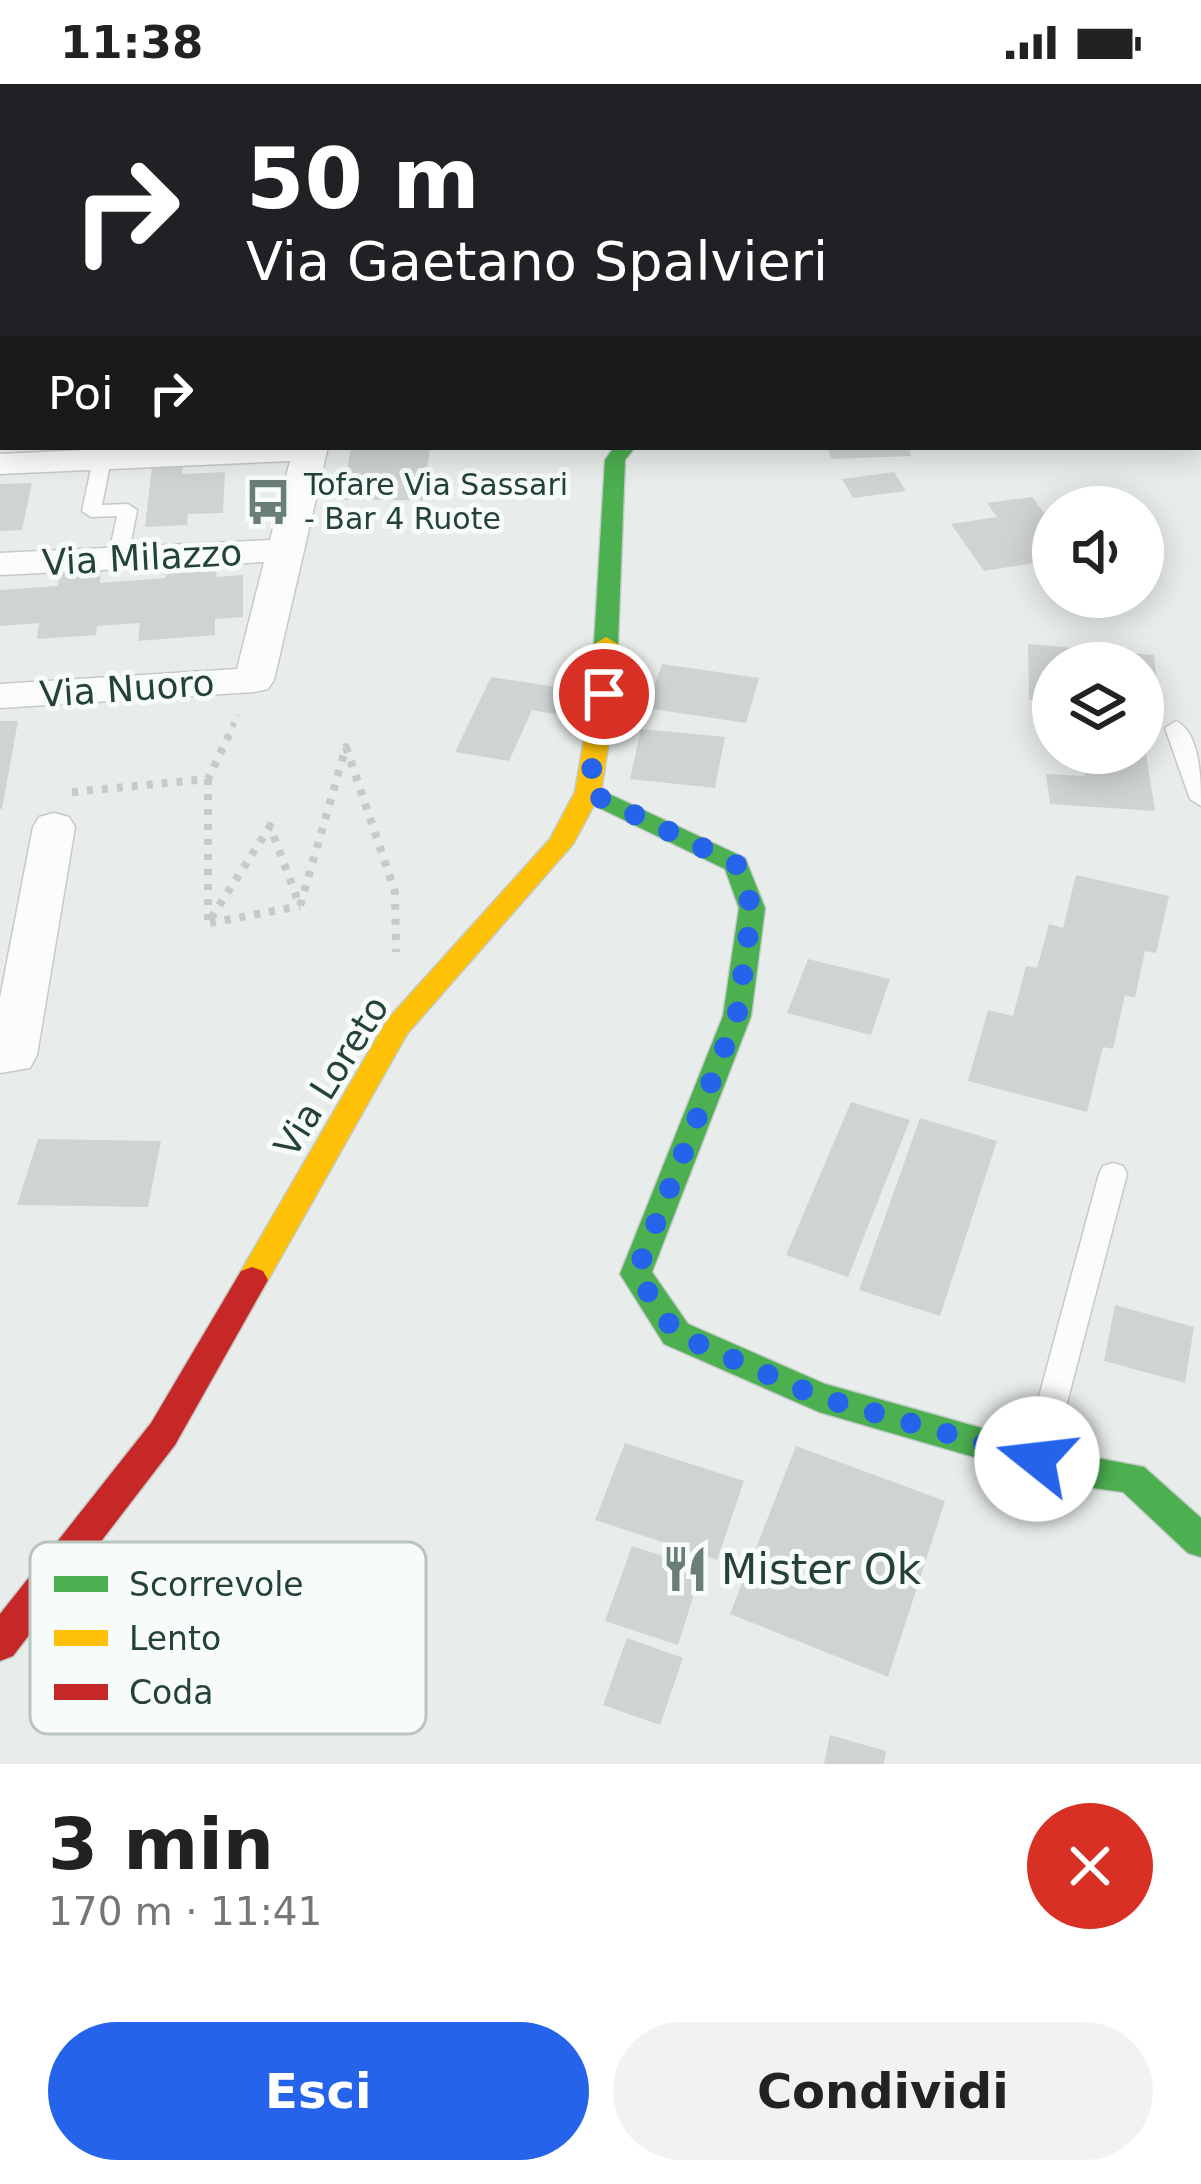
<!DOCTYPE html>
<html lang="it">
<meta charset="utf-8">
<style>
body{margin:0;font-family:"DejaVu Sans",sans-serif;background:#f2f2f2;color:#222;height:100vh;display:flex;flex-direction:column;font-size:45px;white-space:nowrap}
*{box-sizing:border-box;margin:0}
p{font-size:39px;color:#767676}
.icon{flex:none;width:66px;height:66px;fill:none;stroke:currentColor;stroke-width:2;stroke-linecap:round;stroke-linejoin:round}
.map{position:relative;height:1680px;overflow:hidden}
.side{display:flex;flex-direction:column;background:#fff;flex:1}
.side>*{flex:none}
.hud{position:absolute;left:0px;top:0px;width:1203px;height:366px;box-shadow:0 6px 30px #0003;background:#202124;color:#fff;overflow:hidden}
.controls{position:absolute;left:1032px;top:402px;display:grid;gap:24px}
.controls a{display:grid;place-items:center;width:132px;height:132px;border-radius:50%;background:#fff;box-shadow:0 6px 30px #0003;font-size:60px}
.pin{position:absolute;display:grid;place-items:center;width:102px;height:102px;color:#fff;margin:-51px;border:6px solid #fff;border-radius:50%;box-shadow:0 3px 12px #0007}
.me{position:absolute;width:132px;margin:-66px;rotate:286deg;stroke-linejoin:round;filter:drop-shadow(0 0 9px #0008)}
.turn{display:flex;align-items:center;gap:42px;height:252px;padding:0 48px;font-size:54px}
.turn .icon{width:156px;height:156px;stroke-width:2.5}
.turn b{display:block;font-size:84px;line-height:102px}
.then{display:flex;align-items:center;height:114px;padding:0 48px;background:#0003;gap:24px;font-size:45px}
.round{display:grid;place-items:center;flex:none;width:126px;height:126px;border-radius:63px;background:#f2f2f2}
.headline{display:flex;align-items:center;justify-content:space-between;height:204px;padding:0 48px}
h1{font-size:72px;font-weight:800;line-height:90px}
.action{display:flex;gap:24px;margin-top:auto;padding:24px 48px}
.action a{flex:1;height:138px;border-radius:72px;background:#2563eb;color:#fff;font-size:48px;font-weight:800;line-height:138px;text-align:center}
.action a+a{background:#f2f2f2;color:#222}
.status{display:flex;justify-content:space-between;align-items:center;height:84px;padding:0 60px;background:#fff;direction:ltr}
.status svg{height:33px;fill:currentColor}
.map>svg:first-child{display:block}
.building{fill:#cfd4d2}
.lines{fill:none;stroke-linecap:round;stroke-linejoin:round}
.lane-casing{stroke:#c5cac8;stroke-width:3}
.street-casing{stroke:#c5cac8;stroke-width:3}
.fast-casing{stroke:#c3cbc8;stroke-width:3}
.slow-casing{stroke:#c3cbc8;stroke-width:3}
.jam-casing{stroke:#c3cbc8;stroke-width:3}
.path-far1{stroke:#c3ccca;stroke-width:6;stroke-dasharray:4.5 8;stroke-linecap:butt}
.path{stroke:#c3ccca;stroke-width:8;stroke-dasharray:6 9;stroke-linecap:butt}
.lane{fill:#fcfcfc;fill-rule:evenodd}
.street{fill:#fcfcfc;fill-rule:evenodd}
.fast{fill:#4caf50;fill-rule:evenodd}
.slow{fill:#ffc107;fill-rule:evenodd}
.jam{fill:#c62828;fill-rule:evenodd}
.route{stroke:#2563eb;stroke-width:21;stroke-dasharray:0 37.8}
.labels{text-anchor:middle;stroke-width:10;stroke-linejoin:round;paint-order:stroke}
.far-poi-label{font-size:30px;fill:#24423a;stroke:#f7fbf9;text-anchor:start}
.street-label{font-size:36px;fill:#24423a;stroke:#f7fbf9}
.near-poi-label{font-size:42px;fill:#24423a;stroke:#f7fbf9;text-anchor:start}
.key{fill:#f7fbf9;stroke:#b8c4c0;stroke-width:3}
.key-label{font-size:33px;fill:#24423a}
</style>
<div class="status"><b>11:38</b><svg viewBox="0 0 49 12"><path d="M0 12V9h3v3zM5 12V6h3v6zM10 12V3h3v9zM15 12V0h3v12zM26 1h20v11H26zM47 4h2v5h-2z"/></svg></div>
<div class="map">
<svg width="1201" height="1680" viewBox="0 0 1201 1680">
<rect width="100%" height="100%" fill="#e8edeb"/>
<path class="building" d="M 351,363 L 430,363 L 423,416 L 342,416 Z
M 827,363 L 908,363 L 911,372 L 831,375 Z
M 183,381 L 182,390 L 225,388 L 223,429 L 188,430 L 187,441 L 145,443 L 152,382 Z
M 894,388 L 906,407 L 853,414 L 842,395 Z
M 32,399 L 22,446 L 0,447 L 0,400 Z
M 1032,413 L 1053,440 L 1053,476 L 984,487 L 951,440 L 997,433 L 987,419 Z
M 217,483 L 216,493 L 243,491 L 243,533 L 215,535 L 215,551 L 138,557 L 140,539 L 97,542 L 96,551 L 37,555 L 39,539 L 0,542 L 0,506 L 58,502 L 59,489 L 101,486 L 100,499 L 165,494 L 170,486 Z
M 1028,560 L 1154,571 L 1160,627 L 1143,626 L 1143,579 L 1053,579 L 1053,618 L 1029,616 Z
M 662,580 L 759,594 L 746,639 L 646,624 Z
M 491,593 L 576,606 L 565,632 L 532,626 L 509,677 L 455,668 Z
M 0,637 L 18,637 L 2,725 L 0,725 Z
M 641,645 L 725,653 L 715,704 L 630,695 Z
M 1082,669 L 1146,669 L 1155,727 L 1050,720 L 1046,690 L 1085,692 Z
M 1076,791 L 1169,812 L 1156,869 L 1145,867 L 1135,914 L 1125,911 L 1113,965 L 1103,963 L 1087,1028 L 968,997 L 988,926 L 1013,932 L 1026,882 L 1037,884 L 1049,840 L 1063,844 Z
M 808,875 L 890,895 L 871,951 L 787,929 Z
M 851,1018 L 910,1036 L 848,1193 L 786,1171 Z
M 920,1034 L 997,1057 L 940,1232 L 859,1206 Z
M 38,1055 L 161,1057 L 148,1123 L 17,1121 Z
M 1115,1221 L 1194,1243 L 1185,1299 L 1104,1277 Z
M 625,1359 L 744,1397 L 717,1476 L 595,1436 Z
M 796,1362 L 945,1417 L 888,1593 L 730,1530 Z
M 632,1462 L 702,1485 L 678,1561 L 605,1537 Z
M 627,1554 L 683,1574 L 660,1641 L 603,1621 Z
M 830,1651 L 886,1667 L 884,1680 L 824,1680 Z"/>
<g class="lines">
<defs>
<path id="lane" d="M 405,0 L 419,0 L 421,3 L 407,3 Z
M 3,194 L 3,205 L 0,206 L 0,195 Z
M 102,369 L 111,375 L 102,421 L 128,420 L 137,426 L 128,474 L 118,480 L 108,474 L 117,432 L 91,433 L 82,427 L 93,375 Z
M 1176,637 C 1201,649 1201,697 1201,722 L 1190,715 L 1165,644 Z
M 1113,1079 L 1123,1082 L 1127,1090 L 1053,1372 L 1049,1382 L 1038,1386 L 1027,1382 L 1023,1372 L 1099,1090 L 1103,1082 Z"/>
<path id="street" d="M 917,0 L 944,0 L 915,3 Z
M 3,37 L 3,55 L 0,56 L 0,38 Z
M 149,363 L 328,363 L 274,596 L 268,605 L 254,608 L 0,624 L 0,600 L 237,585 L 264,478 L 0,491 L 0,469 L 270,456 L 290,377 L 0,390 L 0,370 Z
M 54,729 L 69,733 L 75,743 L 37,971 L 30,984 L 0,989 L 0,914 L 33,743 L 39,733 Z"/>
<path id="fast" d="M 614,363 L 635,363 L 625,376 L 618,560 L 606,567 L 594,560 L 605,376 Z
M 588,700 L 745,774 L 765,824 L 751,932 L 652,1188 L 688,1240 L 825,1300 L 1071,1369 L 1144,1383 L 1201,1434 L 1201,1473 L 1188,1469 L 1123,1408 L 1071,1401 L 819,1328 L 664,1260 L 620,1190 L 723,932 L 739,824 L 725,785 L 579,714 L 575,708 L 579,702 Z"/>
<path id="slow" d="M 606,553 L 618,560 L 616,610 L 601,708 L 573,760 L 407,950 L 263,1205 L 252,1209 L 241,1205 L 236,1196 L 241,1187 L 387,936 L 550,755 L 575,708 L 592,610 L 594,560 Z"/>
<path id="jam" d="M 252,1183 L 263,1187 L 268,1196 L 175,1361 L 13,1572 L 0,1577 L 0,1530 L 151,1339 L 241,1187 Z"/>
</defs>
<use href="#lane" class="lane-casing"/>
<use href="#street" class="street-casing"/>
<use href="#fast" class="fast-casing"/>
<use href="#slow" class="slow-casing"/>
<use href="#jam" class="jam-casing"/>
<path class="path-far1" d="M 227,654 L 238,631"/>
<path class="path" d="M 208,695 L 208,839 L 270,742 L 300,822 L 346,663 L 395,808 L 396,868
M 72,708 L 208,695 L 229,651
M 210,839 L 300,822"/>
<use href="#lane" class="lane"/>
<use href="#street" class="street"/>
<use href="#fast" class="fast"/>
<use href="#slow" class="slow"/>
<use href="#jam" class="jam"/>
</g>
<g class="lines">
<path class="route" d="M 604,610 L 588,708 L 736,780 L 752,824 L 737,932 L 636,1190 L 676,1250 L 819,1313 L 1037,1375"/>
</g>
<defs>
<symbol id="bus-bare" viewBox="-9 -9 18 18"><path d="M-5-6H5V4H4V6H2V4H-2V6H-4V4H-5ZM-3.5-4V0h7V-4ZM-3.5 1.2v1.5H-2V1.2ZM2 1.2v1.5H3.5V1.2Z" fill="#697e78" stroke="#f7fbf9" stroke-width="2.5" paint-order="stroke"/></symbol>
<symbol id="restaurant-bare" viewBox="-9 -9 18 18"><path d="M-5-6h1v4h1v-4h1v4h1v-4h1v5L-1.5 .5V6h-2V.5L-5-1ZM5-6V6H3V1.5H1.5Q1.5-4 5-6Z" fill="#697e78" stroke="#f7fbf9" stroke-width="2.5" paint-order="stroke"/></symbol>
</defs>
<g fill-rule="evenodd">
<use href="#bus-bare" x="235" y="385" width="66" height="66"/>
<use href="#restaurant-bare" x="652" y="1452" width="66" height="66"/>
</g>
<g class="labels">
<g class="far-poi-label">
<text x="304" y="411">Tofare Via Sassari<tspan x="304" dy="34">- Bar 4 Ruote</tspan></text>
</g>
<g class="street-label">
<text transform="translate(142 473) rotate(-3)" y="13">Via Milazzo</text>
<text transform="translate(127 604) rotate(-4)" y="13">Via Nuoro</text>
<text transform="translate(331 992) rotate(-58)" y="13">Via Loreto</text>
</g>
<g class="near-poi-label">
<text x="721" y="1500">Mister Ok</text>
</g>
</g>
<rect x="30" y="1458" width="396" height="192" rx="18" class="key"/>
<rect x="54" y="1492" width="54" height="16" fill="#4caf50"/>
<rect x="54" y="1546" width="54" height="16" fill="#ffc107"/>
<rect x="54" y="1600" width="54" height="16" fill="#c62828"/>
<g class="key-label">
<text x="129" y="1512">Scorrevole</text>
<text x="129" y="1566">Lento</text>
<text x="129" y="1620">Coda</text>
</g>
</svg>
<div class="controls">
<a><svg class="icon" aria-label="sound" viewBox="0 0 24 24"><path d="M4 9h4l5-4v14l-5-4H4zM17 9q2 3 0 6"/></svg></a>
<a><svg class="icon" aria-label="layers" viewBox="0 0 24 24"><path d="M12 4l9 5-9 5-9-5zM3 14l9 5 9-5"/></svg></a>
</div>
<div class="pin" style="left:604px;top:610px;background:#d93025"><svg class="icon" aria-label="arrive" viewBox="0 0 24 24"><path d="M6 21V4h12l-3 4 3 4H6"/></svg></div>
<svg class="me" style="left:1037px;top:1375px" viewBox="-20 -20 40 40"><circle r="19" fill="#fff"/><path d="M0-13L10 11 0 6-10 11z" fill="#2563eb"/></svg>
<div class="hud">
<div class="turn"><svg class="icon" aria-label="right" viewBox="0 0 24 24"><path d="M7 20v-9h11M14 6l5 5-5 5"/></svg><div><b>50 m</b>Via Gaetano Spalvieri</div></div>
<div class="then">Poi<svg class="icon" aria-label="right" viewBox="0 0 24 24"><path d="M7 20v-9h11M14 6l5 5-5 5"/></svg></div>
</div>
</div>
<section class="side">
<div class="headline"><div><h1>3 min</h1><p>170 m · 11:41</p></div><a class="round" style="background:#d93025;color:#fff"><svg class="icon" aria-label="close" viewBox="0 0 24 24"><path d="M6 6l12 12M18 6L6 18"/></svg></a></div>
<div class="action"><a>Esci</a><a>Condividi</a></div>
</section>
